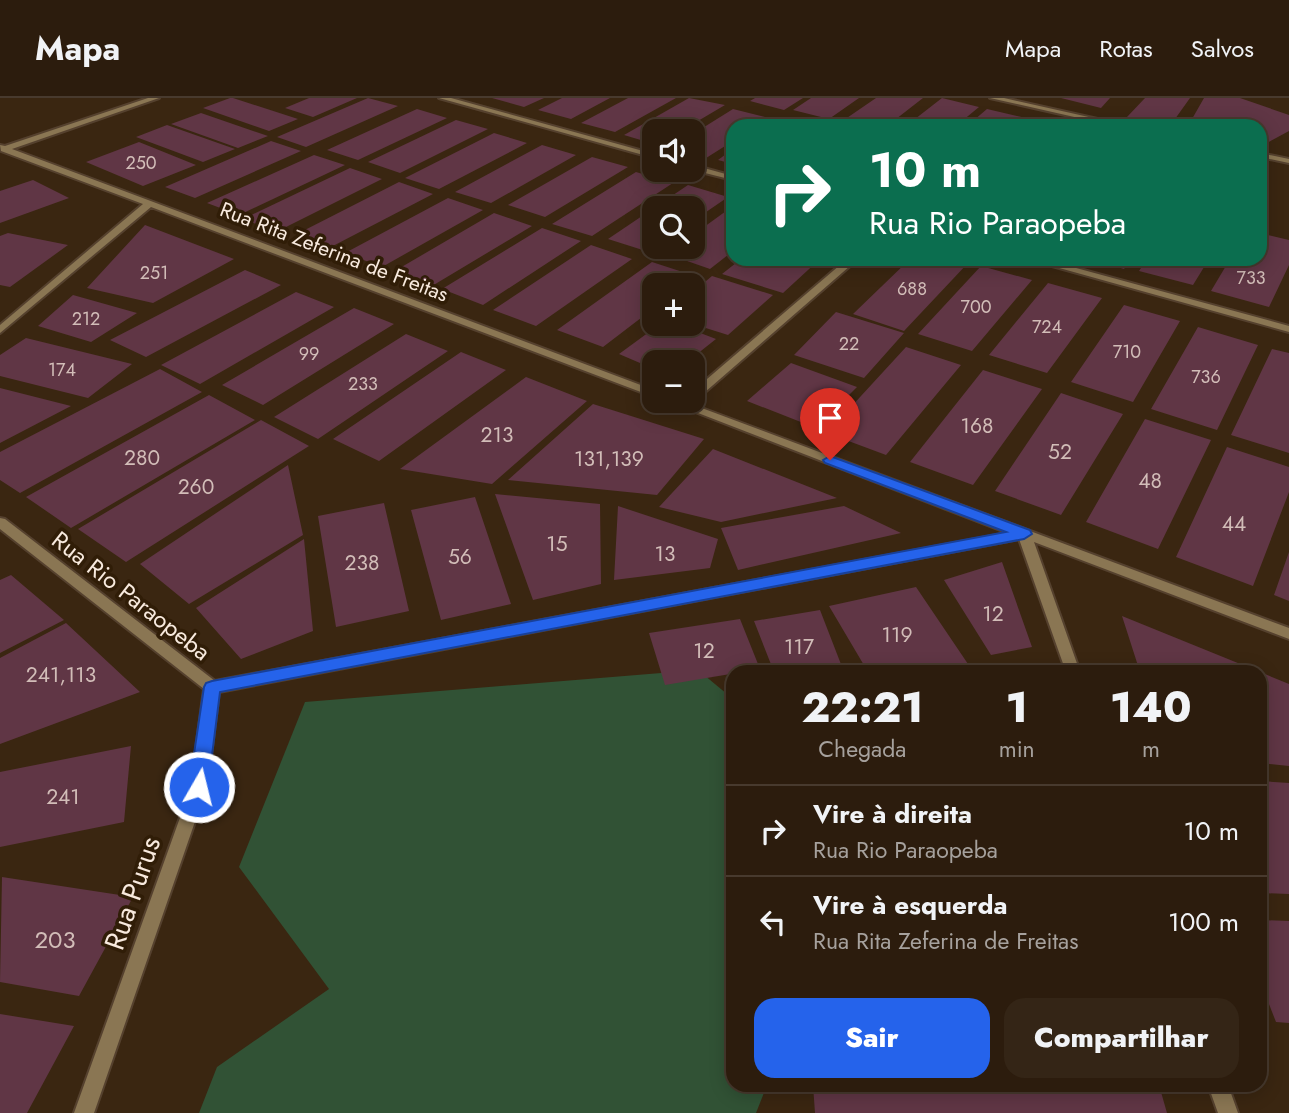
<!DOCTYPE html>
<html lang="pt">
<meta charset="utf-8">
<style>
body{margin:0;font-family:Jost,sans-serif;background:#342516;color:#f1f3f6;height:100vh;display:flex;flex-direction:column;font-size:26px;white-space:nowrap}
*{box-sizing:border-box;margin:0}
p{font-size:23px;color:#a6a19d}
.icon{flex:none;width:38px;height:38px;fill:none;stroke:currentColor;stroke-width:2;stroke-linecap:round;stroke-linejoin:round}
.map{position:relative;flex:1;overflow:hidden}
.panel{position:absolute;left:726px;top:567px;width:541px;height:427px;display:flex;flex-direction:column;background:#2c1c0d;border-radius:21px;box-shadow:0 4px 18px #0003,0 0 0 2px #483a2e}
.panel>*{flex:none}
.banner{position:absolute;left:726px;top:21px;width:541px;height:147px;border-radius:21px;box-shadow:0 4px 18px #0003,0 0 0 2px #483a2e;background:#0b6e4f;color:#fff;overflow:hidden}
.buttons{position:absolute;left:642px;top:21px;display:grid;gap:14px}
.buttons a{display:grid;place-items:center;width:63px;height:63px;border-radius:14px;background:#2c1c0d;box-shadow:0 4px 18px #0003,0 0 0 2px #483a2e;font-size:35px}
.pin{position:absolute;display:grid;place-items:center;width:60px;height:60px;color:#fff;margin:-72px -30px;border-radius:50% 50% 50% 0;rotate:-45deg;box-shadow:0 0 7px #0007}
.pin .icon{rotate:45deg}
.me{position:absolute;width:77px;margin:-38px;rotate:8deg;stroke-linejoin:round;filter:drop-shadow(0 0 5px #0008)}
.turn{display:flex;align-items:center;gap:24px;height:147px;padding:0 28px;font-size:32px}
.turn .icon{width:91px;height:91px;stroke-width:2.5}
.turn b{display:block;font-size:49px;line-height:60px}
.eta{display:flex;justify-content:space-evenly;align-items:center;height:119px;text-align:center}
.eta b{font-size:42px;font-weight:800;line-height:49px}
.button{display:flex;gap:14px;margin-top:auto;padding:14px 28px}
.button a{flex:1;height:80px;border-radius:21px;background:#2563eb;color:#fff;font-size:28px;font-weight:800;line-height:80px;text-align:center}
.button a+a{background:#342516;color:#f1f3f6}
ul{padding:0;list-style:none}
li{display:flex;align-items:center;gap:21px;height:91px;padding:0 28px;border-top:2px solid #483a2e}
li div{flex:1}
li b{display:block;font-size:26px}
li em{font-style:normal}
header{display:flex;align-items:center;gap:42px;box-sizing:border-box;height:98px;padding:0 35px;background:#2c1c0d;border-bottom:2px solid #483a2e}
header strong{font-size:33px}
nav{display:flex;gap:38px;margin-inline-start:auto;font-size:24px}
.map>svg:first-child{display:block}
.green{fill:#315235}
.building{fill:#603645}
.lines{fill:none;stroke-linecap:round;stroke-linejoin:round}
.minor-casing{stroke:#55412e;stroke-width:4}
.minor{fill:#8a7653;fill-rule:evenodd}
.route{fill:#2563eb;stroke:#184099;stroke-width:2}
.labels{text-anchor:middle;stroke-width:7;stroke-linejoin:round;paint-order:stroke}
.far-number-label{font-size:18px;fill:#d2bdb8}
.far-street-label{font-size:21px;fill:#f8eade;stroke:#301d07}
.number-label{font-size:21px;fill:#d2bdb8}
.street-label{font-size:24px;fill:#f8eade;stroke:#301d07}
.near-number-label{font-size:24px;fill:#d2bdb8}
.near-street-label{font-size:28px;fill:#f8eade;stroke:#301d07}
</style>
<header>
<strong>Mapa</strong>
<nav><a>Mapa</a><a>Rotas</a><a>Salvos</a></nav>
</header>
<div class="map">
<svg width="1289" height="1015" viewBox="0 0 1289 1015">
<rect width="100%" height="100%" fill="#3a2611"/>
<path class="green" d="M 698,572 L 733,601 L 733,987 L 767,987 L 756,1015 L 199,1015 L 217,969 L 329,891 L 239,769 L 305,604 Z"/>
<path class="building" d="M 230,0 L 233,0 L 298,21 L 269,33 L 203,10 Z
M 309,0 L 357,0 L 313,19 L 285,10 Z
M 368,0 L 398,8 L 306,49 L 277,39 Z
M 492,0 L 544,0 L 524,9 Z
M 562,0 L 610,0 L 571,21 L 538,12 Z
M 628,0 L 676,0 L 615,34 L 581,25 Z
M 689,0 L 725,7 L 681,33 L 654,33 L 654,46 L 624,37 Z
M 755,0 L 803,0 L 784,12 L 750,3 Z
M 811,0 L 859,0 L 829,21 L 793,12 Z
M 876,0 L 923,0 L 887,28 L 856,28 L 841,24 Z
M 942,0 L 979,9 L 956,28 L 906,28 Z
M 1061,0 L 1110,0 L 1101,10 Z
M 1145,0 L 1190,0 L 1170,28 L 1127,19 Z
M 1204,0 L 1240,0 L 1289,17 L 1289,33 L 1267,45 L 1260,44 L 1260,28 L 1188,28 Z
M 417,11 L 447,20 L 358,62 L 327,52 Z
M 733,11 L 769,20 L 756,28 L 733,28 L 733,43 L 703,62 L 693,59 L 693,36 Z
M 987,11 L 1026,20 L 1018,28 L 967,28 Z
M 201,15 L 268,38 L 238,50 L 171,26 Z
M 782,19 L 813,27 L 813,28 L 769,28 Z
M 456,22 L 488,31 L 400,75 L 368,64 Z
M 167,27 L 235,51 L 203,64 L 136,39 Z
M 494,35 L 527,45 L 439,91 L 405,80 Z
M 271,43 L 301,53 L 195,100 L 165,89 Z
M 139,44 L 196,67 L 143,88 L 86,64 Z
M 542,47 L 576,57 L 491,105 L 455,94 Z
M 733,51 L 733,66 L 718,62 Z
M 314,57 L 345,67 L 239,117 L 207,105 Z
M 592,59 L 628,69 L 545,119 L 508,107 Z
M 350,70 L 382,81 L 276,134 L 243,121 Z
M 636,74 L 673,85 L 592,138 L 552,126 Z
M 33,82 L 69,100 L 0,125 L 0,93 Z
M 399,84 L 433,96 L 329,150 L 295,137 Z
M 688,87 L 728,99 L 693,123 L 693,110 L 654,110 L 654,150 L 649,154 L 608,141 Z
M 448,100 L 483,112 L 382,169 L 345,155 Z
M 733,108 L 733,153 L 710,171 L 667,156 L 677,149 L 693,149 L 693,137 Z
M 494,115 L 532,128 L 432,188 L 393,174 Z
M 145,127 L 234,161 L 153,205 L 87,190 Z
M 542,130 L 581,143 L 483,207 L 442,191 Z
M 8,135 L 68,147 L 10,189 L 0,187 L 0,138 Z
M 1260,135 L 1289,142 L 1289,167 L 1269,209 L 1211,193 L 1230,161 L 1260,161 Z
M 591,147 L 632,161 L 536,228 L 493,212 Z
M 741,161 L 820,161 L 783,195 L 722,176 Z
M 910,161 L 954,161 L 968,165 L 904,233 L 853,216 Z
M 1091,161 L 1131,161 L 1124,171 Z
M 1147,161 L 1209,161 L 1193,187 L 1139,173 Z
M 652,164 L 695,178 L 684,187 L 654,187 L 654,210 L 603,249 L 557,232 Z
M 981,168 L 1032,182 L 972,253 L 918,236 Z
M 245,172 L 281,187 L 146,259 L 110,242 Z
M 712,178 L 773,197 L 728,237 L 693,226 L 693,194 Z
M 1048,185 L 1102,200 L 1047,275 L 989,257 Z
M 296,194 L 334,209 L 200,286 L 161,267 Z
M 73,197 L 137,215 L 91,244 L 38,228 Z
M 1124,207 L 1180,223 L 1133,304 L 1071,284 Z
M 354,210 L 394,226 L 263,307 L 222,287 Z
M 836,214 L 904,235 L 864,280 L 794,257 Z
M 660,226 L 677,226 L 716,241 L 687,264 L 654,264 L 654,271 L 619,256 Z
M 1198,229 L 1258,247 L 1217,332 L 1151,311 Z
M 406,236 L 448,253 L 318,341 L 274,319 Z
M 26,240 L 132,266 L 88,300 L 0,278 L 0,257 Z
M 906,249 L 961,267 L 886,357 L 827,335 Z
M 1272,251 L 1289,255 L 1289,355 L 1231,337 Z
M 461,254 L 506,272 L 379,363 L 333,341 Z
M 791,265 L 857,289 L 816,330 L 747,303 Z
M 160,271 L 202,294 L 20,395 L 0,382 L 0,354 Z
M 983,272 L 1042,291 L 973,387 L 910,364 Z
M 526,279 L 587,303 L 492,386 L 400,371 Z
M 0,290 L 71,308 L 0,345 Z
M 1061,295 L 1123,316 L 1061,417 L 995,393 Z
M 209,297 L 255,322 L 71,430 L 26,399 Z
M 593,306 L 704,341 L 657,397 L 508,382 Z
M 1145,321 L 1211,342 L 1158,451 L 1086,424 Z
M 261,322 L 309,348 L 126,464 L 78,431 Z
M 1227,349 L 1289,369 L 1289,394 L 1253,488 L 1176,459 Z
M 713,351 L 837,400 L 721,424 L 659,409 Z
M 288,367 L 303,437 L 189,506 L 140,466 Z
M 495,396 L 600,406 L 601,486 L 533,502 Z
M 475,399 L 511,506 L 441,522 L 411,412 Z
M 384,405 L 409,513 L 336,529 L 318,418 Z
M 618,408 L 718,441 L 710,470 L 614,482 Z
M 844,408 L 901,435 L 738,472 L 721,430 Z
M 304,441 L 313,533 L 241,561 L 196,510 Z
M 1289,454 L 1289,503 L 1274,497 Z
M 1002,464 L 1032,549 L 991,557 L 944,482 Z
M 11,477 L 64,522 L 0,555 L 0,482 Z
M 916,489 L 968,566 L 933,574 L 868,574 L 829,508 Z
M 820,512 L 844,574 L 774,574 L 754,523 Z
M 1122,518 L 1260,574 L 1140,574 Z
M 740,521 L 760,571 L 665,587 L 649,535 Z
M 66,525 L 140,594 L 0,646 L 0,560 Z
M 1042,565 L 1044,574 L 1011,574 L 1011,573 Z
M 1260,574 L 1289,586 L 1289,668 L 1260,665 Z
M 131,648 L 124,724 L 0,749 L 0,674 Z
M 1260,683 L 1289,685 L 1289,796 L 1260,795 Z
M 2,779 L 133,799 L 79,898 L 0,884 Z
M 1260,822 L 1289,823 L 1289,925 L 1276,924 L 1260,883 Z
M 0,916 L 74,928 L 27,1015 L 0,1015 Z
M 813,987 L 1159,987 L 1167,1015 L 815,1015 Z"/>
<g class="lines">
<defs>
<path id="minor" d="M 148,0 L 159,0 L 12,51 L 654,292 L 654,299 L 151,109 L 0,235 L 0,227 L 143,106 L 1,53 L 0,47 L 5,48 Z
M 439,0 L 451,0 L 654,56 L 654,60 Z
M 990,0 L 1004,0 L 1129,28 L 1114,28 Z
M 1260,55 L 1289,61 L 1289,65 L 1260,59 Z
M 693,67 L 733,78 L 733,82 L 693,72 Z
M 847,161 L 858,161 L 697,301 L 693,302 L 693,293 Z
M 1027,161 L 1043,161 L 1289,228 L 1289,234 Z
M 667,303 L 683,303 L 1289,530 L 1289,541 L 1034,444 L 1080,574 L 1066,574 L 1019,441 L 219,594 L 207,689 L 94,1015 L 74,1015 L 191,689 L 204,591 L 0,431 L 0,420 L 5,421 L 215,583 L 1008,435 Z
M 1208,987 L 1228,987 L 1238,1015 L 1218,1015 Z"/>
</defs>
<use href="#minor" class="minor-casing"/>
<use href="#minor" class="minor"/>
</g>
<path class="route" d="M 830,358 L 1030,432 L 1032,436 L 1024,441 L 220,594 L 208,689 L 205,695 L 199,697 L 192,695 L 189,689 L 204,589 L 206,585 L 212,583 L 1006,434 L 825,365 L 823,362 Z"/>
<g class="labels">
<g class="far-number-label">
<text x="141" y="71">250</text>
<text x="154" y="181">251</text>
<text x="1251" y="186">733</text>
<text x="912" y="197">688</text>
<text x="976" y="215">700</text>
<text x="86" y="227">212</text>
<text x="1047" y="235">724</text>
<text x="849" y="252">22</text>
<text x="1127" y="260">710</text>
<text x="309" y="262">99</text>
<text x="62" y="278">174</text>
<text x="1206" y="285">736</text>
<text x="363" y="292">233</text>
</g>
<g class="far-street-label">
<text transform="translate(334 154) rotate(21)" y="7">Rua Rita Zeferina de Freitas</text>
</g>
<g class="number-label">
<text x="977" y="335">168</text>
<text x="497" y="344">213</text>
<text x="1060" y="361">52</text>
<text x="142" y="367">280</text>
<text x="609" y="368">131,139</text>
<text x="1150" y="390">48</text>
<text x="196" y="396">260</text>
<text x="1234" y="433">44</text>
<text x="557" y="453">15</text>
<text x="665" y="463">13</text>
<text x="460" y="466">56</text>
<text x="362" y="472">238</text>
<text x="993" y="523">12</text>
<text x="897" y="544">119</text>
<text x="799" y="556">117</text>
<text x="704" y="560">12</text>
<text x="61" y="584">241,113</text>
<text x="63" y="706">241</text>
</g>
<g class="street-label">
<text transform="translate(131 498) rotate(38)" y="8">Rua Rio Paraopeba</text>
</g>
<g class="near-number-label">
<text x="55" y="850">203</text>
</g>
<g class="near-street-label">
<text transform="translate(132 795) rotate(-71)" y="10">Rua Purus</text>
</g>
</g>
</svg>
<div class="buttons">
<a><svg class="icon" aria-label="sound" viewBox="0 0 24 24"><path d="M4 9h4l5-4v14l-5-4H4zM17 9q2 3 0 6"/></svg></a>
<a><svg class="icon" aria-label="search" viewBox="0 0 24 24"><circle cx="10" cy="10" r="6"/><path d="M15 15l6 6"/></svg></a>
<a>+</a>
<a>−</a>
</div>
<div class="pin" style="left:830px;top:362px;background:#d93025"><svg class="icon" aria-label="arrive" viewBox="0 0 24 24"><path d="M6 21V4h12l-3 4 3 4H6"/></svg></div>
<svg class="me" style="left:199px;top:689px" viewBox="-20 -20 40 40"><circle r="17" fill="#2563eb" stroke="#fff" stroke-width="3"/><path d="M0-11L8 9 0 5-8 9z" fill="#fff"/></svg>
<div class="banner">
<div class="turn"><svg class="icon" aria-label="right" viewBox="0 0 24 24"><path d="M7 20v-9h11M14 6l5 5-5 5"/></svg><div><b>10 m</b>Rua Rio Paraopeba</div></div>
</div>
<section class="panel">
<div class="eta">
<div><b>22:21</b><p>Chegada</p></div>
<div><b>1</b><p>min</p></div>
<div><b>140</b><p>m</p></div>
</div>
<ul>
<li><svg class="icon" aria-label="right" viewBox="0 0 24 24"><path d="M7 20v-9h11M14 6l5 5-5 5"/></svg><div><b>Vire à direita</b><p>Rua Rio Paraopeba</p></div><em>10 m</em></li>
<li><svg class="icon" aria-label="left" viewBox="0 0 24 24"><path d="M17 20v-9H6M10 6l-5 5 5 5"/></svg><div><b>Vire à esquerda</b><p>Rua Rita Zeferina de Freitas</p></div><em>100 m</em></li>
</ul>
<div class="button"><a>Sair</a><a>Compartilhar</a></div>
</section>
</div>
